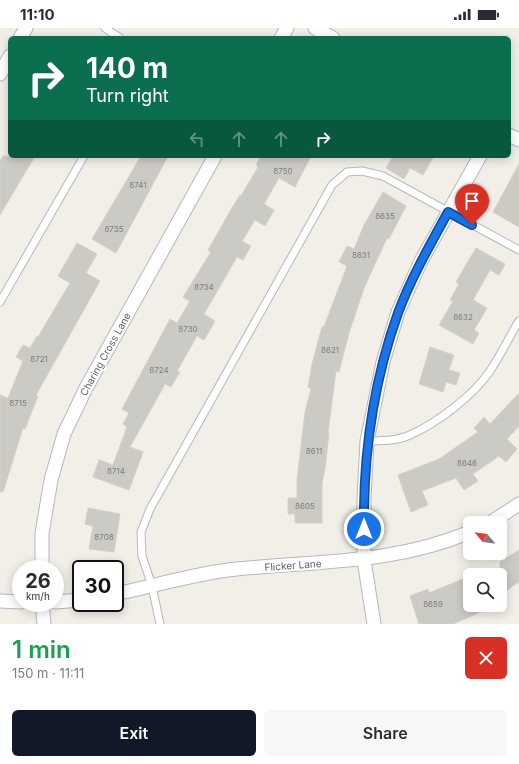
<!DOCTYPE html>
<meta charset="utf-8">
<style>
body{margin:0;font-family:Inter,sans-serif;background:#f7f7f7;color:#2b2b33;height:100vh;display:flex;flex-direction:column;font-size:15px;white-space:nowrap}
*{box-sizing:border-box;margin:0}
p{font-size:13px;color:#7c7c81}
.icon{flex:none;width:22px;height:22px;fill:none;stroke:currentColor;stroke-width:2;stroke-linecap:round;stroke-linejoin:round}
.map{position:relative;height:596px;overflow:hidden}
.side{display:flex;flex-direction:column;background:#fff;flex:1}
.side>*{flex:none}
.banner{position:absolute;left:8px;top:8px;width:503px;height:122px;border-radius:6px;box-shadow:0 2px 10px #0003;background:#0b6e4f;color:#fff;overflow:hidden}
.needle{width:26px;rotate:299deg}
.fabs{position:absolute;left:463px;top:488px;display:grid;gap:8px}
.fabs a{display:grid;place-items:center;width:44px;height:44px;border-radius:6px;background:#fff;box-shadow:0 2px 10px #0003;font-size:20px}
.speed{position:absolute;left:12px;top:532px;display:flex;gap:8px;font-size:20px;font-weight:700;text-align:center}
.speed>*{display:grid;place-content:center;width:52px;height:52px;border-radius:50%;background:#fff;box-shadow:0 2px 10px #0003;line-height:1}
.speed small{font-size:10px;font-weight:400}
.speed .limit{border:2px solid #111;border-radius:6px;background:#fff;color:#111}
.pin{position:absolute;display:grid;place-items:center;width:34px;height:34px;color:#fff;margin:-41px -17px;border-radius:50% 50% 50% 0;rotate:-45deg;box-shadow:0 0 4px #0007}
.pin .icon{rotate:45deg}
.me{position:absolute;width:44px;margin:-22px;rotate:0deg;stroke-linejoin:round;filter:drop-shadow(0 0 3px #0008)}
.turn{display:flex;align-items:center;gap:14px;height:84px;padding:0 12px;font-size:18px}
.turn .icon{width:52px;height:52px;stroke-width:2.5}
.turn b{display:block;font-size:28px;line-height:34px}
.lanes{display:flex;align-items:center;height:38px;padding:0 12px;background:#0003;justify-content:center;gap:20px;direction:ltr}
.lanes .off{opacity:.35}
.round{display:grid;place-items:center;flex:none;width:42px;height:42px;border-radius:6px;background:#f7f7f7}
.overview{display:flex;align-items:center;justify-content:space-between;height:68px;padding:0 12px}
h1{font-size:24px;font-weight:600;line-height:30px;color:#1e9e55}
.primary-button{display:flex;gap:8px;margin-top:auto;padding:8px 12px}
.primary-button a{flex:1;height:46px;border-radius:6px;background:#111827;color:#fff;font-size:16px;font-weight:600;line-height:46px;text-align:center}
.primary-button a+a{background:#f7f7f7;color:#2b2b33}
.status{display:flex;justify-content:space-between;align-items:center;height:28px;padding:0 20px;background:#fff;direction:ltr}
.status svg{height:11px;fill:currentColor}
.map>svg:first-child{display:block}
.building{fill:#cccac5;stroke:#d6d1c6}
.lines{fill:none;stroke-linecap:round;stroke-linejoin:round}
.service-casing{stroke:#b5b8bc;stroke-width:9}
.minor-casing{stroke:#b5b8bc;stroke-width:15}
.service{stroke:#fff;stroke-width:7}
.minor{stroke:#fff;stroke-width:13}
.route-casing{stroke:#114b97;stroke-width:10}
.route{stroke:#1a73e8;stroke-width:7}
.labels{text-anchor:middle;stroke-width:4;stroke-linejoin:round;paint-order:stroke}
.number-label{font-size:8px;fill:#7a7d7f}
.street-label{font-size:10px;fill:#5f6368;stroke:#fff}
</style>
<div class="status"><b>11:10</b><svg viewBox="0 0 49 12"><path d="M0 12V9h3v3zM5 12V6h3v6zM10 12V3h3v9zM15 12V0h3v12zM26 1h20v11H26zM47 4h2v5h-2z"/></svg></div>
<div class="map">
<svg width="519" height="596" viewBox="0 0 519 596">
<rect width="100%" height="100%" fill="#f1efe8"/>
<path class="building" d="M 3,128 L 35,128 L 0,187 L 0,133 Z
M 141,128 L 168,128 L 116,225 L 92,211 Z
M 261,128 L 311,128 L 295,159 L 279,150 L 264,176 L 274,182 L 265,198 L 255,192 L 242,213 L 251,218 L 243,232 L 237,229 L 204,286 L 215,293 L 204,312 L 197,308 L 177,343 L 180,344 L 171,359 L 165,356 L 130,419 L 143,424 L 129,462 L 93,449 L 99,432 L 113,437 L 127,399 L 123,396 L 129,385 L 122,381 L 170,291 L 177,295 L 190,273 L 183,269 L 211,224 L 208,222 L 232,180 L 240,167 L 241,168 L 258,139 L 256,137 Z
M 389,128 L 434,128 L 423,147 L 410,140 L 404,151 L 386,140 L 392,130 Z
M 519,136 L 519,199 L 493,184 Z
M 383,164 L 406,178 L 389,211 L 387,210 L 364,260 L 349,305 L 339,344 L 336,343 L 328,405 L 329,405 L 325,441 L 322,455 L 322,495 L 295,495 L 295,486 L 288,486 L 288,470 L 297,470 L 297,452 L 305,384 L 311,360 L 308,359 L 312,336 L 322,299 L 324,299 L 347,238 L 339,234 L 347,218 L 354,221 L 364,197 Z
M 77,215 L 97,226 L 86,245 L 100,253 L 36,367 L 38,368 L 25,401 L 23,400 L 3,464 L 0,464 L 0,367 L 8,370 L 23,333 L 16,329 L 23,317 L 30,320 L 37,308 L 38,309 L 70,255 L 58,248 Z
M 476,220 L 505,236 L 499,247 L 490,242 L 473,272 L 487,280 L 474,302 L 479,305 L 473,316 L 439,297 L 453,273 L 450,272 L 459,256 L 456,254 Z
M 430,319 L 454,327 L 449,342 L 460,345 L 456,357 L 446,354 L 443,364 L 419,356 Z
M 519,365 L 519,398 L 507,411 L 517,421 L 506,434 L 499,428 L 473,446 L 478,453 L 464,462 L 456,450 L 422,463 L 428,477 L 411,484 L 398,447 L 439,431 L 478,404 L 474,400 L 484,389 L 490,396 Z
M 88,480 L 120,486 L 114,524 L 89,521 L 93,498 L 85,496 Z
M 519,522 L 519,554 L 500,567 L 500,534 Z
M 470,548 L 470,577 L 497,577 L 453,596 L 419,596 L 410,568 L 428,561 L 429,565 Z"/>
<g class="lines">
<defs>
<path id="service" d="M 105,0 L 120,10
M 0,274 L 84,128
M 367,413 C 381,413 396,413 410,407 C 437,395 473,368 490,343 C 501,327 509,309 519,293
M 160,596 L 152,558 L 142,528 L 141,504 L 150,481 L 332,157 L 347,144 L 362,143 L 383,148 L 519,222"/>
<path id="minor" d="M 315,0 L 333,10
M 20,10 L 26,0
M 281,10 L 287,0
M 0,46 L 10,28
M 509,107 L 519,112
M 490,495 L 519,476
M 42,541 L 42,505 L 51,452 L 64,406 L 86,360 L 215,128
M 115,566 C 156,558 195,545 237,541 C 317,533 394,536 470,504
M 0,573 L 21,574
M 55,574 L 81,572
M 42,575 L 44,596
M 374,596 L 364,532 L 364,470 L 367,413 L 383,334 L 398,284 L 421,233 L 480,128"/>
</defs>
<use href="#service" class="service-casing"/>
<use href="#minor" class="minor-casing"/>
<use href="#service" class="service"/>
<use href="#minor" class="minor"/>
</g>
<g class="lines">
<defs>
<path id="route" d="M 364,501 C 363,427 373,355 398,285 C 411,250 430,217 448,184 L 472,197"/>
</defs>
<use href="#route" class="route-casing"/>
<use href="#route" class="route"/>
</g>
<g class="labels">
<g class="number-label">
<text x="283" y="146">8750</text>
<text x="138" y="160">8741</text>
<text x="385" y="191">8635</text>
<text x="114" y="204">8735</text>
<text x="361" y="230">8631</text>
<text x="204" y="262">8734</text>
<text x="463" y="292">8632</text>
<text x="188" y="304">8730</text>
<text x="330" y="325">8621</text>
<text x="39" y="334">8721</text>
<text x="159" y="345">8724</text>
<text x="18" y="378">8715</text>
<text x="314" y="426">8611</text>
<text x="467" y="438">8646</text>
<text x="116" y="446">8714</text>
<text x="305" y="481">8605</text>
<text x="104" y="512">8708</text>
<text x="433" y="579">8659</text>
</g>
<g class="street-label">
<text transform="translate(105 326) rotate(-61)" y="4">Charing Cross Lane</text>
<text transform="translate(293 537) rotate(-4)" y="4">Flicker Lane</text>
</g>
</g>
</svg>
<div class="fabs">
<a><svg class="needle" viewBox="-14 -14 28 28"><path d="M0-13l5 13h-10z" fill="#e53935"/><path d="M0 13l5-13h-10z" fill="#7c7c81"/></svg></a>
<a><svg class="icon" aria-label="search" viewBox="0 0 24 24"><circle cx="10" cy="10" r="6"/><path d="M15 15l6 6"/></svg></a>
</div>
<div class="speed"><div>26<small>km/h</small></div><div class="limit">30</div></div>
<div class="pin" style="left:472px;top:197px;background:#d93025"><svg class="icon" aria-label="arrive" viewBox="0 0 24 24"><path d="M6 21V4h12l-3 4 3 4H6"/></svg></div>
<svg class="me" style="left:364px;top:501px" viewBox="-20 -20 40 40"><circle r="17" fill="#1a73e8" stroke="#fff" stroke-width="3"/><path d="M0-11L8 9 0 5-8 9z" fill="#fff"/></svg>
<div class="banner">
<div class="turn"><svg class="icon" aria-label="right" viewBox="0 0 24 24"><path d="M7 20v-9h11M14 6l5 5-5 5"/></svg><div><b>140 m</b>Turn right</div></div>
<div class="lanes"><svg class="icon off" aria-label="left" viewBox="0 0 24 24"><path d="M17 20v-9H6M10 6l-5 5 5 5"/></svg><svg class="icon off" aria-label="ahead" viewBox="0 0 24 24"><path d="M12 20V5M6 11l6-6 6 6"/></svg><svg class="icon off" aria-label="ahead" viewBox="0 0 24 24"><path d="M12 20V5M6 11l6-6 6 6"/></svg><svg class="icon" aria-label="right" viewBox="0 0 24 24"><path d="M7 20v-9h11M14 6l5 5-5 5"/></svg></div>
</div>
</div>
<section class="side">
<div class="overview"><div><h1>1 min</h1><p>150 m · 11:11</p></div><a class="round" style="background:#d93025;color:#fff"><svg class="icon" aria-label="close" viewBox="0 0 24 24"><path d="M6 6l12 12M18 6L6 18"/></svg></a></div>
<div class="primary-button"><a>Exit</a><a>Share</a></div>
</section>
